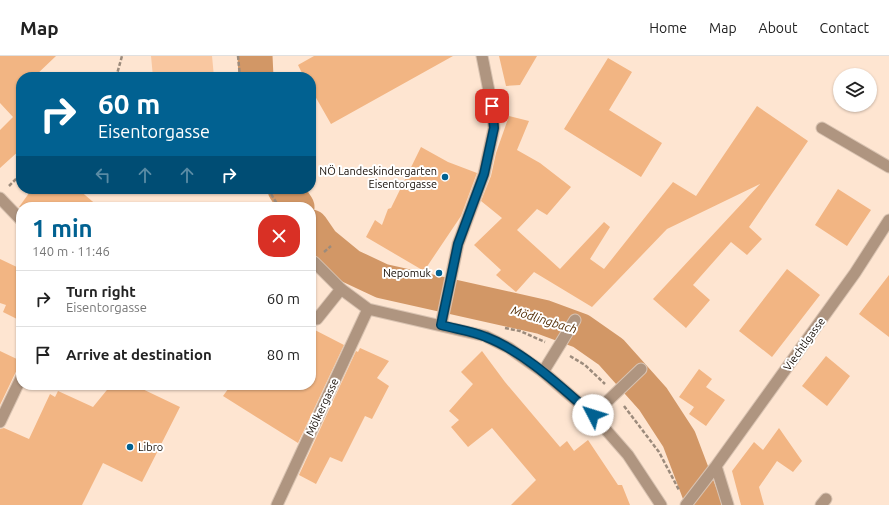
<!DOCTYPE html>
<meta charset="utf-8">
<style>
body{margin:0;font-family:Ubuntu,sans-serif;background:#f6f6f6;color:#222;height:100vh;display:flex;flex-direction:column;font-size:15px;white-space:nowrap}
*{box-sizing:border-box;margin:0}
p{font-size:13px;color:#767676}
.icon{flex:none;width:22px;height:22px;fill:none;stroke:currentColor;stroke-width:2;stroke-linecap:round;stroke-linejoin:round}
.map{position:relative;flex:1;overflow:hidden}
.drawer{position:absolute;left:16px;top:146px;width:300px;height:188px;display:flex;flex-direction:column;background:#fff;border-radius:16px;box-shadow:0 1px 3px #0004}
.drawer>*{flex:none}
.top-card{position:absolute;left:16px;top:16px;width:300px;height:122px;border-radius:16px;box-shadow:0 1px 3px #0004;background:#016191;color:#fff;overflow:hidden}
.buttons{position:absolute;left:833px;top:12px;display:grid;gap:8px}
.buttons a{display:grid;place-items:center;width:44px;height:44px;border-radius:50%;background:#fff;box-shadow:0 1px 3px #0004;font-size:20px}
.pin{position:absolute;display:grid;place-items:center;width:34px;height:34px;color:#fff;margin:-17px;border-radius:8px;box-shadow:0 2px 6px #0006}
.me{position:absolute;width:44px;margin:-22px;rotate:310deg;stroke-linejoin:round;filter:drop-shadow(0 0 3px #0008)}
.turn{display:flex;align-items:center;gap:14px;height:84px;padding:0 16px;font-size:18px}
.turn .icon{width:52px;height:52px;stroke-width:2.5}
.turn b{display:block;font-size:28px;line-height:34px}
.lanes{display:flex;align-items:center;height:38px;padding:0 16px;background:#0003;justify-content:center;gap:20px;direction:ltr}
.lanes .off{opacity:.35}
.round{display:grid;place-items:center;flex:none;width:42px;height:42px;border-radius:16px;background:#f6f6f6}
.overview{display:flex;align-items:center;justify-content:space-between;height:68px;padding:0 16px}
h1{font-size:24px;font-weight:700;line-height:30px;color:#016191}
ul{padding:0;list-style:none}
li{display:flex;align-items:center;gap:12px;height:56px;padding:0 16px;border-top:1px solid #e0e0e0}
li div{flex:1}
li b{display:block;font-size:15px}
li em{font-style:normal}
header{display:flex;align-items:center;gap:24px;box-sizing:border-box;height:56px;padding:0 20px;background:#fff;border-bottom:1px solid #e0e0e0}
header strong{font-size:19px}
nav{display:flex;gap:22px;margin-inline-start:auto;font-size:14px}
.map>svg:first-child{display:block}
.green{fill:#f9c7a0}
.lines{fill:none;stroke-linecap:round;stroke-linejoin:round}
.river{stroke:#d29766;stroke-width:35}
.building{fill:#f2b583}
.service-casing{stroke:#d9c3b1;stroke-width:13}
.minor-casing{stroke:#d9c3b1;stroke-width:13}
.path{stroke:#9c8b7c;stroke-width:2.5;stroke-dasharray:4 2;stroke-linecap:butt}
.service{stroke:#af9580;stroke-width:11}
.minor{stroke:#af9580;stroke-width:11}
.route-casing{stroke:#013f5e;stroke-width:10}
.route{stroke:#016191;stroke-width:7}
.poi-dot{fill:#016191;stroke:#fff;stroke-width:1.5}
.labels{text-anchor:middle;stroke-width:4;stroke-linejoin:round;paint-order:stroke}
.poi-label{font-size:11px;fill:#170f08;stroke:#fff;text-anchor:end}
.street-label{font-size:11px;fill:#170f08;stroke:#fff}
.water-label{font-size:12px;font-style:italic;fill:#532d04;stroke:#fff}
</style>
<header>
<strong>Map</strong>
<nav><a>Home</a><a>Map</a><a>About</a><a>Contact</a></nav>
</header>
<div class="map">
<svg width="889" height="449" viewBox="0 0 889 449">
<rect width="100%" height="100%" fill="#fee5d1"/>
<path class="green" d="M 151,0 L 212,0 L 214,21 L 153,21 Z"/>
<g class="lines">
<path class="river" d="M 255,0 L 256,21
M 285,133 L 297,151
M 311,171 L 322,187 L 350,210 L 382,225 L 543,261 L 581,275 L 611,296 L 653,343 L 679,383 L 704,449"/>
</g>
<path class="building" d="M 0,0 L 56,0 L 34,21 L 21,21 L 21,93 L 0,112 L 0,74 L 13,61 L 0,47 Z
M 314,0 L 453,0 L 331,68 L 311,33 L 311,21 L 304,21 L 298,9 Z
M 499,0 L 537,0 L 520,29 L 506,30 Z
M 608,2 L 632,16 L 609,54 L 662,87 L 641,121 L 564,73 Z
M 757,50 L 808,85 L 749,171 L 762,183 L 747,199 L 731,186 L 693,229 L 710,244 L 686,272 L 653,243 L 760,128 L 667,173 L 592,251 L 534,216 L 516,236 L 496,219 L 501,214 L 474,189 L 502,162 L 481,145 L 491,120 L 496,97 L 509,60 L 529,65 L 517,94 L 540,107 L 571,131 L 547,159 L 537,153 L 517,174 L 560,213 L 604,166 L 610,171 L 590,203 L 604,213 L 673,126 L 696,140 Z
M 421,91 L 448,106 L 477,117 L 461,160 L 424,215 L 366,181 L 375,164 L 382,169 L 388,153 L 391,152 Z
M 32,133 L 78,133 L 99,151 L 19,151 Z
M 838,133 L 871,154 L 847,190 L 815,169 Z
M 0,203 L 21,213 L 21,265 L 3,256 L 6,249 L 0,247 Z
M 787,213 L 820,239 L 772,301 L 739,275 Z
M 889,219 L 889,281 L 859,258 Z
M 311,272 L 344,289 L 298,387 L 223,340 L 231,329 L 311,329 Z
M 360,292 L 389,305 L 377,322 L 389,330 L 372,363 L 365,360 L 342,406 L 330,401 L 316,428 L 299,419 L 356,295 L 358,296 Z
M 0,295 L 21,305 L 0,349 Z
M 482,295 L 505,326 L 560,391 L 567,385 L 574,395 L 588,384 L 618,429 L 622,429 L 630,449 L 511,449 L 536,424 L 492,372 L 468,391 L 451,371 L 459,364 L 449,355 L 473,328 L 461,316 Z
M 826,300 L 850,320 L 827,350 L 802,330 Z
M 699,313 L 712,323 L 706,331 L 725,344 L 706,370 L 689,358 L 694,351 L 679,341 Z
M 111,329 L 134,329 L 180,351 L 142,426 L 103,407 L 82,449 L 0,449 L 0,373 L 4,372 L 29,383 L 50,338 L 55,341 L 58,335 L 93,351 Z
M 779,372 L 802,405 L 793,416 L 777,405 L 759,431 L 764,449 L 741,449 L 732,415 L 754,386 L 763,394 Z"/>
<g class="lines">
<defs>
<path id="service" d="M 822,72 L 889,111
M 317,263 L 341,233
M 543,316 L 575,264
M 593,359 L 641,313
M 821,449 L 826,443"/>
<path id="minor" d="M 0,142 L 21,164
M 314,206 L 341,233 L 368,253 L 485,280 L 509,292 L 543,316 L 593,359 L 628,399 L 661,449
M 441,269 L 458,188 L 484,118 L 494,72 L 492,50 L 482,0
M 0,366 L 21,322
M 716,410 L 728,449
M 277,449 L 368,253
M 686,449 L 716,410 L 855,217 L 889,164"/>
</defs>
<use href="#service" class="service-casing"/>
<use href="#minor" class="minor-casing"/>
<path class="path" d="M 238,0 L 240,21
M 115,21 L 117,18 L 122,0
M 9,130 L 21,118
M 268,133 L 279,151
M 324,196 L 331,190
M 505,272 L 520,275 L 545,286
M 570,300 L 585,309 L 605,328
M 624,350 L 659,396 L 679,434"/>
<use href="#service" class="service"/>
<use href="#minor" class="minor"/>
</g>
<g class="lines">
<defs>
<path id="route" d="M 492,50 L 494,72 L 484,118 L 458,188 L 441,269 C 456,273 472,275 486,281 C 525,296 562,332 593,359"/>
</defs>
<use href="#route" class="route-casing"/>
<use href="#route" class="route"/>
</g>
<g class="poi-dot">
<circle cx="445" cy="121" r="4"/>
<circle cx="439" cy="217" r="4"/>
<circle cx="130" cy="391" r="4"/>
</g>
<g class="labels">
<g class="poi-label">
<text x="437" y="119">NÖ Landeskindergarten<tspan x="437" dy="13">Eisentorgasse</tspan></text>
<text x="431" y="221">Nepomuk</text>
<text x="138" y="395" text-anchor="start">Libro</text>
</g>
<g class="street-label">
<text transform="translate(804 288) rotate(-54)" y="4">Viechtlgasse</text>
<text transform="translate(322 351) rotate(-65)" y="4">Mölkergasse</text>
</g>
<g class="water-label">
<text transform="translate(544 264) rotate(17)" y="4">Mödlingbach</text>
</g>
</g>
</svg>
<div class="buttons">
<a><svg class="icon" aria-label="layers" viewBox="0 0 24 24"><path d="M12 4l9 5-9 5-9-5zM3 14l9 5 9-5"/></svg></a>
</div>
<div class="pin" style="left:492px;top:50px;background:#d93025"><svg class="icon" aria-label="arrive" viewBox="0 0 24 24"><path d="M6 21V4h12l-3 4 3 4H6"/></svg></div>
<svg class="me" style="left:593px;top:359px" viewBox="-20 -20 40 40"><circle r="19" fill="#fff"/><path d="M0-13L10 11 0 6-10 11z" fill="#016191"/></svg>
<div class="top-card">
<div class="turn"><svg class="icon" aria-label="right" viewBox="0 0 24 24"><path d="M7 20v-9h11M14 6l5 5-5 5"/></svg><div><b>60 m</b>Eisentorgasse</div></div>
<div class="lanes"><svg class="icon off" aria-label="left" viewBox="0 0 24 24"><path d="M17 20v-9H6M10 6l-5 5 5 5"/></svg><svg class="icon off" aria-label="ahead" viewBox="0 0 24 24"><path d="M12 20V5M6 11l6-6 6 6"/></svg><svg class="icon off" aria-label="ahead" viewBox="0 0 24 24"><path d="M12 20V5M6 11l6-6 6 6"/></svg><svg class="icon" aria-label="right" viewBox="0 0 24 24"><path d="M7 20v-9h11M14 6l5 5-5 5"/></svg></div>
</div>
<section class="drawer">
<div class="overview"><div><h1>1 min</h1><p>140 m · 11:46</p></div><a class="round" style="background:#d93025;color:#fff"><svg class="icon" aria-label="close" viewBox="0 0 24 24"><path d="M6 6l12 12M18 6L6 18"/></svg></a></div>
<ul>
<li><svg class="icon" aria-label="right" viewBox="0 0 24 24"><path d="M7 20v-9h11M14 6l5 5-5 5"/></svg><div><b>Turn right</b><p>Eisentorgasse</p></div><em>60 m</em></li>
<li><svg class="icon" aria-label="arrive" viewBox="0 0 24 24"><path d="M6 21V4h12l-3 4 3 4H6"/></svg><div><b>Arrive at destination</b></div><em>80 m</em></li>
</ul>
</section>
</div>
